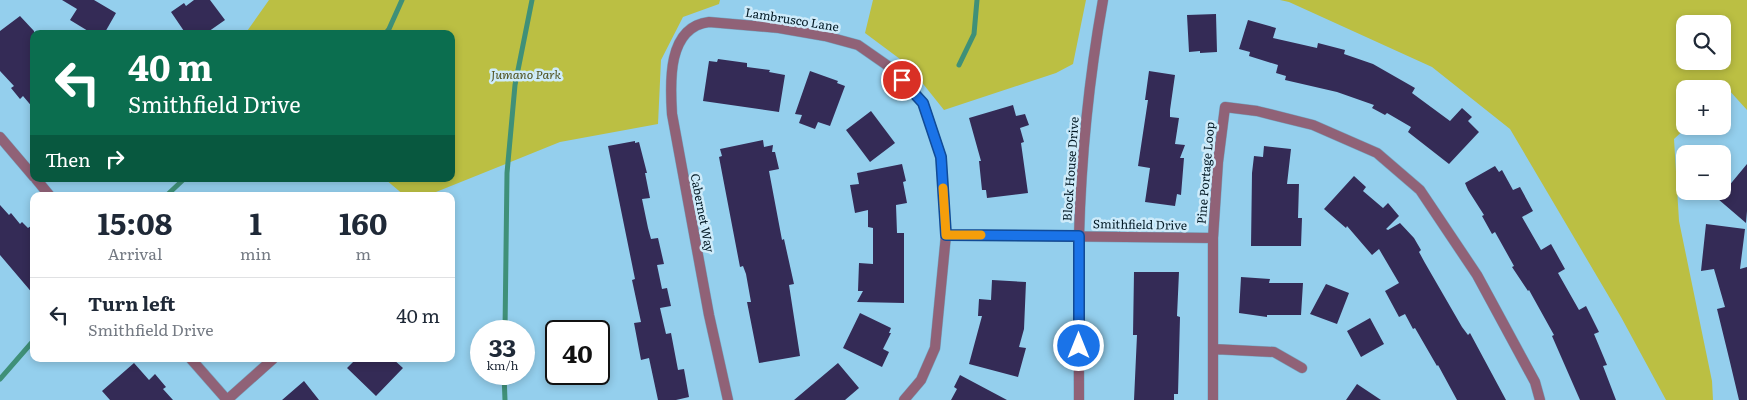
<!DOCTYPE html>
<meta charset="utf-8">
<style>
body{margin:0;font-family:Literata,serif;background:#f2f2f3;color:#1f2937;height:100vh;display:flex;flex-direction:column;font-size:19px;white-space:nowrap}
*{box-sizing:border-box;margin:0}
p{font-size:16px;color:#747a83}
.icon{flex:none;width:28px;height:28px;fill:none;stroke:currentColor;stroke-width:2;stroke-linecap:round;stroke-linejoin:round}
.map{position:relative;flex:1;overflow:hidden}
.side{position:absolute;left:30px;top:192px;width:425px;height:170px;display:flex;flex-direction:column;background:#fff;border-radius:10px;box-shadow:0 2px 8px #0003}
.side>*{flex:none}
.banner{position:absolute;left:30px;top:30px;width:425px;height:152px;border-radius:10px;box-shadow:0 2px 8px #0003;background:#0b6e4f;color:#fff;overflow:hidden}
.tools{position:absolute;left:1676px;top:15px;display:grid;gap:10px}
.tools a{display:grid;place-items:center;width:55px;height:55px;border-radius:10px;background:#fff;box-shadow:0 2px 8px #0003;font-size:25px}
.speed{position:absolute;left:470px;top:320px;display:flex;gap:10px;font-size:25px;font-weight:700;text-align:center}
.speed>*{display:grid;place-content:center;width:65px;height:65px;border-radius:50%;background:#fff;box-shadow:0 2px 8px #0003;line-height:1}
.speed small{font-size:12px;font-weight:400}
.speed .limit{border:2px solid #111;border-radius:8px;background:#fff;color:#111}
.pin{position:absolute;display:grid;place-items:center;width:42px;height:42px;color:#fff;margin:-21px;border:2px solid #fff;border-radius:50%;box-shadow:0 1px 5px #0007}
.me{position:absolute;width:55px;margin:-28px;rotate:0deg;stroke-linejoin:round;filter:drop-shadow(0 0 4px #0008)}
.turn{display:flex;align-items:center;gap:18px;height:105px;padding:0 15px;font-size:22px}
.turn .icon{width:65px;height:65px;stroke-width:2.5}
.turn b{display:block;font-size:35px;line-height:42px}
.then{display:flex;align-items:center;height:48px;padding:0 15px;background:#0003;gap:10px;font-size:19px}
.eta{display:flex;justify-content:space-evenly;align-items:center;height:85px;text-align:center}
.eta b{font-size:30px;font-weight:700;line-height:35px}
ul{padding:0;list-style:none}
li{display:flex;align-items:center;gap:15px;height:75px;padding:0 15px;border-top:1px solid #e0e1e3}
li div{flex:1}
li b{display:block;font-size:19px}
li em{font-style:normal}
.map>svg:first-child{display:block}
.green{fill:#bbbf43;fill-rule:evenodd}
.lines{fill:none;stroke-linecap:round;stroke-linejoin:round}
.stream{stroke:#3f9078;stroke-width:5}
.building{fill:#342b56}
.minor-casing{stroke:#77aac5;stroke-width:11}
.tertiary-casing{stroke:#77aac5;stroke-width:11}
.minor{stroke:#906277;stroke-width:10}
.tertiary{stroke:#906277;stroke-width:10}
.route-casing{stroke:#114b97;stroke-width:12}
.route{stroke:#1a73e8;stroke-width:9}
.slow{stroke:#f59e0b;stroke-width:9}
.labels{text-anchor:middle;stroke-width:5;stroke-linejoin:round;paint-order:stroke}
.street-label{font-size:12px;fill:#021823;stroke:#ceebfa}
.park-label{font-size:12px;font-style:italic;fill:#4f511f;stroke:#ceebfa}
</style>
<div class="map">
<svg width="1747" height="400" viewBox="0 0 1747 400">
<rect width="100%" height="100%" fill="#94cfed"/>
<path class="green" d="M 269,0 L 720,0 L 719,4 L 683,17 L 661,60 L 658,124 L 560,142 L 426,196 L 405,196 L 385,179 L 451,179 L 451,34 L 245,34 Z
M 873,0 L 1086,0 L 1073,64 L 1056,73 L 944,110 L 908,65 L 865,33 Z
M 1280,0 L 1747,0 L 1747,110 L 1728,89 L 1723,93 L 1722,89 L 1685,89 L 1685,126 L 1688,126 L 1674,139 L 1679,221 L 1712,381 L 1713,400 L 1666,400 L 1621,317 L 1510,129 L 1432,67 L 1289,2 ZM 1685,24 L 1722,24 L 1722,61 L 1685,61 Z"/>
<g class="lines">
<path class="stream" d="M 385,34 L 389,29 L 402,0
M 959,65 L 974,34 L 977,0
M 166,196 L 184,179
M 505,331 L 507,173 L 515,85 L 532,0
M 504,374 L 505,400
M 0,379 L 34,340"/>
</g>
<path class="building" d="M 62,0 L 94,0 L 116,13 L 104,34 L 93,34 L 70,20 L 77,9 Z
M 194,0 L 210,0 L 225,20 L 205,34 L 186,34 L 171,12 L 184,3 L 186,6 Z
M 1216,14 L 1217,52 L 1200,53 L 1200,51 L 1189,52 L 1187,15 Z
M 20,16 L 34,31 L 34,109 L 23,96 L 20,99 L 11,88 L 14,86 L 0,71 L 0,31 Z
M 1248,20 L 1276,28 L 1273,38 L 1317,48 L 1318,43 L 1345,50 L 1344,54 L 1373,64 L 1415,88 L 1412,93 L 1450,121 L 1462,108 L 1472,117 L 1468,121 L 1479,132 L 1449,164 L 1408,132 L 1411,127 L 1387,113 L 1385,115 L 1372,108 L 1374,105 L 1337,92 L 1285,80 L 1286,76 L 1276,73 L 1278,65 L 1249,56 L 1250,52 L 1239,49 Z
M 718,59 L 747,63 L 747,67 L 770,70 L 769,72 L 785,75 L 779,112 L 703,101 L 709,61 L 717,62 Z
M 810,71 L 838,81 L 837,83 L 845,86 L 830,126 L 818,122 L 815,129 L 799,123 L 802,115 L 795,114 Z
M 1149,71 L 1175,75 L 1170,110 L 1170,117 L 1179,118 L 1175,144 L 1185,145 L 1180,158 L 1184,158 L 1181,195 L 1177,194 L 1175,206 L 1145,202 L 1150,168 L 1138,166 L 1148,100 L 1145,100 Z
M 1013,105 L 1016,116 L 1025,114 L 1029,125 L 1020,128 L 1024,142 L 1021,143 L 1028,193 L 987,198 L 986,190 L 982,190 L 979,161 L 981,161 L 969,118 Z
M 871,111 L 895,143 L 870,162 L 846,130 Z
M 763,140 L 764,147 L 773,145 L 772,152 L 775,152 L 779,169 L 769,171 L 782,240 L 784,239 L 794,284 L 789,285 L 800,356 L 759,363 L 747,302 L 751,302 L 746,274 L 743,266 L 740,267 L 719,157 L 722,156 L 720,149 Z
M 635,141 L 635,143 L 639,142 L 647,173 L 645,173 L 650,198 L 642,199 L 648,228 L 651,239 L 658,238 L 664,264 L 657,265 L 662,289 L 667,288 L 671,306 L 660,308 L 666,334 L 671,333 L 678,370 L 684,369 L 689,397 L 676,400 L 658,400 L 649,358 L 641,360 L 634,323 L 641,322 L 632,280 L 635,279 L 608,146 Z
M 1264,146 L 1291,149 L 1287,184 L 1299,184 L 1298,218 L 1302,218 L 1301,246 L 1251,246 L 1252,173 L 1254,156 L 1263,157 Z
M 902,164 L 906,181 L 903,182 L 907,203 L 896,205 L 897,233 L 904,233 L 904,303 L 857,302 L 863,291 L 858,291 L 859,263 L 873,264 L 873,228 L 868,227 L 868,210 L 855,213 L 850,185 L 859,184 L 857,173 Z
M 1747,164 L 1747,211 L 1746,223 L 1718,199 Z
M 1495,166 L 1499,172 L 1502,170 L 1513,190 L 1520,187 L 1533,211 L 1522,217 L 1541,250 L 1551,244 L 1565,269 L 1558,273 L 1579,310 L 1586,306 L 1599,332 L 1594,334 L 1607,365 L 1603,366 L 1616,400 L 1580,400 L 1552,336 L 1554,335 L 1529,290 L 1528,291 L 1512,267 L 1514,266 L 1495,232 L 1492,234 L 1482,216 L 1484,215 L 1468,190 L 1465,183 Z
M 1354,176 L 1366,187 L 1363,191 L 1383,208 L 1388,203 L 1399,216 L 1386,229 L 1388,230 L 1400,223 L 1414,238 L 1421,250 L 1419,252 L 1425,263 L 1462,327 L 1468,335 L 1470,333 L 1506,400 L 1457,400 L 1438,365 L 1437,366 L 1415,328 L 1413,329 L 1405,314 L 1399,317 L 1385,291 L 1399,283 L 1379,249 L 1372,255 L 1347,226 L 1346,228 L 1324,209 Z
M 0,205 L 9,215 L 11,213 L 20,224 L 22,222 L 28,228 L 34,224 L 34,295 L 0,255 Z
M 1706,224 L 1745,229 L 1740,269 L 1747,267 L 1747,400 L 1739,400 L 1729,358 L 1717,309 L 1725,307 L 1714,269 L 1701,271 Z
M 1134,272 L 1179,272 L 1177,316 L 1180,317 L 1178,394 L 1174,394 L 1174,400 L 1134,400 L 1137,335 L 1133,335 Z
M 1241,277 L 1270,279 L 1269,283 L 1303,283 L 1301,315 L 1267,315 L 1267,317 L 1239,313 Z
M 992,280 L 1026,282 L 1024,329 L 1019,347 L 1026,348 L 1018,377 L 969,364 L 982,316 L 978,316 L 979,299 L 991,300 Z
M 1326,284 L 1349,293 L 1337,324 L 1310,314 Z
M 860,313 L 891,328 L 889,333 L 891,333 L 883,349 L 889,352 L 882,367 L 843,348 Z
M 1370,318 L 1384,344 L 1361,357 L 1347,331 Z
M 356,359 L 393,359 L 403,368 L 376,396 L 347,368 Z
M 134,363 L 149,380 L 155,374 L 166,387 L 163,389 L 173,400 L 110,400 L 102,391 Z
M 838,363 L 859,388 L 845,400 L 794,400 Z
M 960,375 L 1007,400 L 951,400 L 957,389 L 954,387 Z
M 304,381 L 319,400 L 282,400 Z
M 1357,384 L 1381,400 L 1346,400 Z"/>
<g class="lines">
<defs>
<path id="minor" d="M 0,137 L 34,177
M 36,179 L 50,196
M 946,235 L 1213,238
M 1213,349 L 1274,352 L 1302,368
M 191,359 L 227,400
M 227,400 L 273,359
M 728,400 L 709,315 L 672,114 C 670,83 667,27 709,22 L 779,28 L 825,36 L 858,45 L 891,68 L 923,103 L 941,157 L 946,235 L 935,348 L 921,380 L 904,400
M 1213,400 L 1213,238 L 1218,162 L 1225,107 L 1257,111 L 1313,125 L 1377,153 L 1420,190 L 1477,275 L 1535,382 L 1540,400"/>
<path id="tertiary" d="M 1079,400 C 1079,346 1078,291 1079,237 C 1081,158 1089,78 1103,0"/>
</defs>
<use href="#minor" class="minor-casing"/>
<use href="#tertiary" class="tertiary-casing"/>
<use href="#minor" class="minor"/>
<use href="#tertiary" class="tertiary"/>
</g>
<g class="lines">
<defs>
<path id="route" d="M 902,80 L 923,103 L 941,157 L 946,235 L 1079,236 L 1079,346"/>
</defs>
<use href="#route" class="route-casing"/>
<use href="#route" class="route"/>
<path class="slow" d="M 943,188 L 946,235 L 981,235"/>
</g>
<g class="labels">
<g class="street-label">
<text transform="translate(792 20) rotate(9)" y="4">Lambrusco Lane</text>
<text transform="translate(1071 169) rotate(-86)" y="4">Block House Drive</text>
<text transform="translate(1206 173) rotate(-85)" y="4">Pine Portage Loop</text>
<text transform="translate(702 213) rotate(79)" y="4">Cabernet Way</text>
<text transform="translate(1140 225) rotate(1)" y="4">Smithfield Drive</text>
</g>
<g class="park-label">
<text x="526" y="79">Jumano Park</text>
</g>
</g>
</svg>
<div class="tools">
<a><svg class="icon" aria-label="search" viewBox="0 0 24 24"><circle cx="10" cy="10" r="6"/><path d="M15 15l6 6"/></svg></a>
<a>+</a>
<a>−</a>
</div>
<div class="speed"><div>33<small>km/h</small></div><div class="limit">40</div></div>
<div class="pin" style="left:902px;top:80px;background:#d93025"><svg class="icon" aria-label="arrive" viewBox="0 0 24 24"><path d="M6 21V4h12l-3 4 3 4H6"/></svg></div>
<svg class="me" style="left:1079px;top:346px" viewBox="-20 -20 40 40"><circle r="17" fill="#1a73e8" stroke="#fff" stroke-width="3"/><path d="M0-11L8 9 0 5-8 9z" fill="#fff"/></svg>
<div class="banner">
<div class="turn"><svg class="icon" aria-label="left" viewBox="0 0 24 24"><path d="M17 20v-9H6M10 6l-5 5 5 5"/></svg><div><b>40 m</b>Smithfield Drive</div></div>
<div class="then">Then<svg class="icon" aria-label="right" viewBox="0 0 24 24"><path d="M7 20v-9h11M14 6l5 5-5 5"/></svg></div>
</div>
<section class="side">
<div class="eta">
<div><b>15:08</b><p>Arrival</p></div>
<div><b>1</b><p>min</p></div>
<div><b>160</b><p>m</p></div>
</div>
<ul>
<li><svg class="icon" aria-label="left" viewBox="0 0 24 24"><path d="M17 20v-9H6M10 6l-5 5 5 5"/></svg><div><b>Turn left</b><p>Smithfield Drive</p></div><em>40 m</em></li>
</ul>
</section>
</div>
